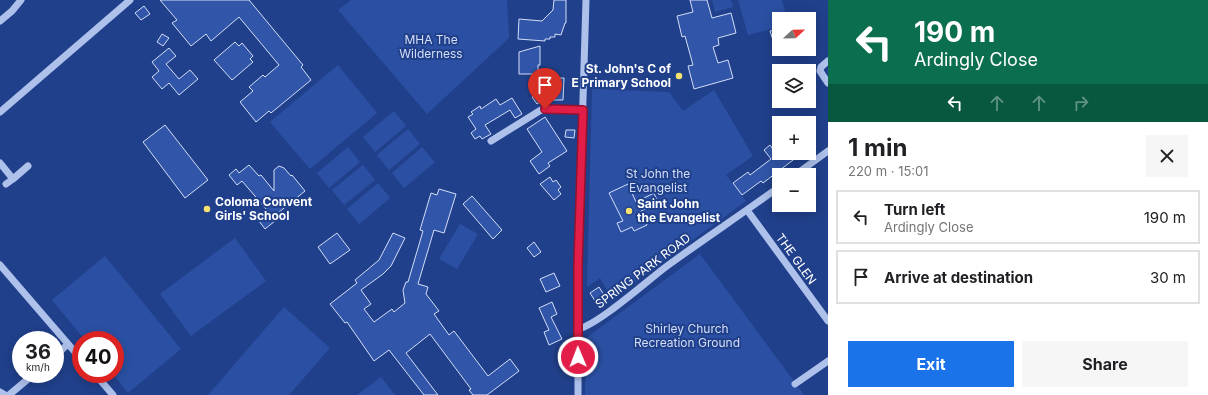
<!DOCTYPE html>
<meta charset="utf-8">
<style>
body{margin:0;font-family:Inter,sans-serif;background:#f6f6f6;color:#202124;height:100vh;display:flex;flex-direction:column;font-size:15px;white-space:nowrap}
*{box-sizing:border-box;margin:0}
p{font-size:13px;color:#757577}
.icon{flex:none;width:22px;height:22px;fill:none;stroke:currentColor;stroke-width:2;stroke-linecap:round;stroke-linejoin:round}
.map{position:relative;flex:1;overflow:hidden}
.side{display:flex;flex-direction:column;background:#fff;width:380px}
.side>*{flex:none}
.top-card{background:#0b6e4f;color:#fff;overflow:hidden}
.needle{width:26px;rotate:68deg}
.buttons{position:absolute;left:772px;top:12px;display:grid;gap:8px}
.buttons a{display:grid;place-items:center;width:44px;height:44px;border-radius:0px;background:#fff;box-shadow:0 2px 10px #0003;font-size:20px}
.speed{position:absolute;left:12px;top:331px;display:flex;gap:8px;font-size:20px;font-weight:700;text-align:center}
.speed>*{display:grid;place-content:center;width:52px;height:52px;border-radius:50%;background:#fff;box-shadow:0 2px 10px #0003;line-height:1}
.speed small{font-size:10px;font-weight:400}
.speed .limit{border:6px solid #d22;background:#fff;color:#111}
.pin{position:absolute;display:grid;place-items:center;width:34px;height:34px;color:#fff;margin:-41px -17px;border-radius:50% 50% 50% 0;rotate:-45deg;box-shadow:0 0 4px #0007}
.pin .icon{rotate:45deg}
.me{position:absolute;width:44px;margin:-22px;rotate:359deg;stroke-linejoin:round;filter:drop-shadow(0 0 3px #0008)}
.turn{display:flex;align-items:center;gap:14px;height:84px;padding:0 20px;font-size:18px}
.turn .icon{width:52px;height:52px;stroke-width:2.5}
.turn b{display:block;font-size:28px;line-height:34px}
.lanes{display:flex;align-items:center;height:38px;padding:0 20px;background:#0003;justify-content:center;gap:20px;direction:ltr}
.lanes .off{opacity:.35}
.round{display:grid;place-items:center;flex:none;width:42px;height:42px;border-radius:0px;background:#f6f6f6}
.overview{display:flex;align-items:center;justify-content:space-between;height:68px;padding:0 20px}
h1{font-size:24px;font-weight:700;line-height:30px}
.cta{display:flex;gap:8px;margin-top:auto;padding:8px 20px}
.cta a{flex:1;height:46px;border-radius:0px;background:#1a73e8;color:#fff;font-size:16px;font-weight:700;line-height:46px;text-align:center}
.cta a+a{background:#f6f6f6;color:#202124}
ul{padding:0;list-style:none}
li{display:flex;align-items:center;gap:12px;height:54px;margin:0 8px 6px;padding:0 12px;border:2px solid #e0e0e0;border-radius:0px}
li div{flex:1}
li b{display:block;font-size:15px}
li em{font-style:normal}
main{display:flex;flex:1;min-height:0}
.map>svg:first-child{display:block}
.green{fill:#2b50a3}
.building{fill:#3155a8;stroke:#d3def8}
.lines{fill:none;stroke-linecap:round;stroke-linejoin:round}
.minor{stroke:#aec1eb;stroke-width:7}
.route-casing{stroke:#92132f;stroke-width:10}
.route{stroke:#e11d48;stroke-width:7}
.poi-dot{fill:#f8e36f;stroke:#21408b;stroke-width:1.5}
.labels{text-anchor:middle;stroke-width:4;stroke-linejoin:round;paint-order:stroke}
.park-label{font-size:12px;fill:#d3def8;stroke:#21408b}
.poi-label{font-size:12px;font-weight:bold;fill:#fff;stroke:#21408b;text-anchor:start}
.street-label{font-size:12px;fill:#fff;stroke:#21408b}
</style>
<main>
<div class="map">
<svg width="828" height="395" viewBox="0 0 828 395">
<rect width="100%" height="100%" fill="#21408b"/>
<path class="green" d="M 351,0 L 507,0 L 509,38 L 427,114 L 338,10 Z
M 712,0 L 731,0 L 733,7 L 715,12 Z
M 738,0 L 782,0 L 787,19 L 779,19 L 779,27 L 748,35 Z
M 338,65 L 377,113 L 310,169 L 270,122 Z
M 592,89 L 669,92 L 683,111 L 714,90 L 753,156 L 726,175 L 746,201 L 612,299 L 600,278 L 587,287 Z
M 394,111 L 406,126 L 375,152 L 363,137 Z
M 408,129 L 420,144 L 389,170 L 377,155 Z
M 348,147 L 360,162 L 329,188 L 317,173 Z
M 422,147 L 435,162 L 404,188 L 392,173 Z
M 363,165 L 375,180 L 344,205 L 332,190 Z
M 378,183 L 390,198 L 359,224 L 347,209 Z
M 460,224 L 478,234 L 457,269 L 439,259 Z
M 235,238 L 266,281 L 191,336 L 160,294 Z
M 700,254 L 804,395 L 585,395 L 586,338 Z
M 105,256 L 181,349 L 128,393 L 113,374 L 115,374 L 115,340 L 85,340 L 52,300 Z
M 284,307 L 330,348 L 289,395 L 208,395 Z
M 381,377 L 395,395 L 357,395 Z"/>
<path class="building" d="M 160,0 L 249,0 L 303,65 L 301,67 L 311,80 L 271,113 L 269,111 L 256,122 L 240,102 L 253,91 L 249,87 L 263,75 L 265,77 L 279,65 L 239,17 L 211,41 L 206,34 L 191,46 L 172,23 L 177,20 Z
M 554,0 L 566,0 L 566,23 L 565,23 L 561,35 L 555,34 L 555,37 L 550,37 L 550,39 L 545,39 L 545,41 L 518,39 L 519,19 L 542,21 L 553,10 Z
M 690,0 L 707,0 L 712,18 L 731,13 L 736,33 L 718,38 L 719,45 L 713,47 L 718,63 L 728,60 L 733,78 L 694,89 L 688,66 L 693,65 L 685,36 L 682,37 L 677,16 L 693,12 Z
M 144,6 L 150,14 L 141,20 L 135,13 Z
M 779,29 L 779,38 L 773,40 L 770,31 Z
M 162,34 L 169,38 L 163,46 L 157,42 Z
M 235,42 L 239,46 L 242,43 L 253,56 L 250,59 L 253,62 L 232,80 L 214,60 Z
M 540,46 L 540,65 L 538,65 L 538,74 L 519,74 L 519,52 Z
M 169,48 L 176,56 L 166,64 L 179,79 L 190,70 L 198,79 L 179,95 L 169,83 L 162,89 L 152,77 L 159,71 L 152,62 Z
M 555,78 L 564,78 L 563,100 L 542,100 L 537,104 L 532,97 L 540,92 L 554,92 Z
M 512,98 L 522,114 L 515,118 L 510,110 L 485,125 L 491,134 L 482,139 L 480,136 L 475,139 L 471,133 L 476,129 L 468,117 L 473,114 L 471,112 L 480,106 L 481,109 L 496,99 L 500,105 Z
M 545,117 L 567,151 L 548,163 L 550,166 L 539,174 L 530,161 L 542,152 L 527,129 Z
M 165,125 L 208,180 L 185,198 L 143,142 Z
M 566,130 L 575,130 L 574,138 L 565,137 Z
M 770,145 L 776,154 L 794,153 L 797,157 L 763,183 L 761,181 L 742,195 L 733,183 L 748,172 L 750,175 L 771,159 L 764,150 Z
M 249,165 L 259,176 L 261,175 L 274,191 L 274,170 L 279,166 L 284,168 L 291,176 L 292,175 L 305,191 L 273,217 L 242,181 L 237,185 L 229,175 L 236,169 L 239,173 Z
M 550,177 L 553,182 L 556,180 L 561,187 L 558,190 L 561,194 L 554,200 L 540,184 Z
M 628,184 L 636,202 L 654,193 L 658,203 L 641,211 L 647,225 L 634,231 L 632,227 L 621,232 L 617,223 L 623,221 L 609,193 Z
M 439,189 L 456,194 L 444,233 L 434,230 L 418,284 L 428,287 L 426,294 L 439,311 L 434,314 L 449,335 L 454,331 L 488,376 L 510,359 L 519,371 L 487,395 L 473,395 L 469,390 L 471,389 L 430,334 L 406,353 L 438,395 L 424,395 L 389,350 L 374,361 L 347,322 L 345,323 L 330,304 L 357,283 L 355,280 L 379,260 L 393,233 L 405,238 L 391,266 L 383,274 L 361,290 L 371,304 L 364,309 L 374,322 L 392,309 L 394,312 L 405,303 L 403,290 L 406,282 L 408,282 L 423,231 L 420,230 L 431,193 L 437,195 Z
M 472,196 L 502,230 L 493,239 L 463,204 Z
M 269,213 L 275,221 L 265,229 L 259,221 Z
M 337,233 L 350,250 L 330,264 L 318,247 Z
M 534,242 L 541,252 L 534,257 L 527,248 Z
M 554,273 L 560,286 L 546,292 L 540,279 Z
M 599,287 L 606,298 L 597,304 L 590,293 Z
M 552,302 L 557,314 L 551,317 L 562,339 L 549,345 L 544,332 L 549,330 L 539,308 Z"/>
<g class="lines">
<path class="minor" d="M 0,21 L 12,11 L 21,0
M 828,61 L 821,67 L 820,71 L 828,83
M 0,112 L 130,0
M 491,141 L 541,110 L 583,110
M 0,163 L 13,179 L 28,166
M 795,175 L 828,151
M 6,184 L 13,179
M 747,210 L 828,321
M 0,265 L 81,359
M 578,329 C 598,325 648,280 667,266 C 704,239 742,214 779,187
M 55,356 L 68,344
M 95,374 L 113,395
M 795,384 L 828,361
M 0,392 L 5,395
M 9,395 L 34,374
M 578,395 L 578,265 L 586,0"/>
</g>
<g class="lines">
<defs>
<path id="route" d="M 545,109 L 583,110 L 578,266 L 578,357"/>
</defs>
<use href="#route" class="route-casing"/>
<use href="#route" class="route"/>
</g>
<g class="poi-dot">
<circle cx="679" cy="76" r="4"/>
<circle cx="207" cy="209" r="4"/>
<circle cx="629" cy="211" r="4"/>
</g>
<g class="labels">
<g class="park-label">
<text x="431" y="44">MHA The<tspan x="431" dy="14">Wilderness</tspan></text>
<text x="658" y="178">St John the<tspan x="658" dy="14">Evangelist</tspan></text>
<text x="687" y="333">Shirley Church<tspan x="687" dy="14">Recreation Ground</tspan></text>
</g>
<g class="poi-label">
<text x="671" y="73" text-anchor="end">St. John's C of<tspan x="671" dy="14">E Primary School</tspan></text>
<text x="215" y="206">Coloma Convent<tspan x="215" dy="14">Girls' School</tspan></text>
<text x="637" y="208">Saint John<tspan x="637" dy="14">the Evangelist</tspan></text>
</g>
<g class="street-label">
<text transform="translate(796 259) rotate(54)" y="4">THE GLEN</text>
<text transform="translate(643 271) rotate(-37)" y="4">SPRING PARK ROAD</text>
</g>
</g>
</svg>
<div class="buttons">
<a><svg class="needle" viewBox="-14 -14 28 28"><path d="M0-13l5 13h-10z" fill="#e53935"/><path d="M0 13l5-13h-10z" fill="#757577"/></svg></a>
<a><svg class="icon" aria-label="layers" viewBox="0 0 24 24"><path d="M12 4l9 5-9 5-9-5zM3 14l9 5 9-5"/></svg></a>
<a>+</a>
<a>−</a>
</div>
<div class="speed"><div>36<small>km/h</small></div><div class="limit">40</div></div>
<div class="pin" style="left:545px;top:109px;background:#d93025"><svg class="icon" aria-label="arrive" viewBox="0 0 24 24"><path d="M6 21V4h12l-3 4 3 4H6"/></svg></div>
<svg class="me" style="left:578px;top:357px" viewBox="-20 -20 40 40"><circle r="17" fill="#e11d48" stroke="#fff" stroke-width="3"/><path d="M0-11L8 9 0 5-8 9z" fill="#fff"/></svg>
</div>
<section class="side">
<div class="top-card">
<div class="turn"><svg class="icon" aria-label="left" viewBox="0 0 24 24"><path d="M17 20v-9H6M10 6l-5 5 5 5"/></svg><div><b>190 m</b>Ardingly Close</div></div>
<div class="lanes"><svg class="icon" aria-label="left" viewBox="0 0 24 24"><path d="M17 20v-9H6M10 6l-5 5 5 5"/></svg><svg class="icon off" aria-label="ahead" viewBox="0 0 24 24"><path d="M12 20V5M6 11l6-6 6 6"/></svg><svg class="icon off" aria-label="ahead" viewBox="0 0 24 24"><path d="M12 20V5M6 11l6-6 6 6"/></svg><svg class="icon off" aria-label="right" viewBox="0 0 24 24"><path d="M7 20v-9h11M14 6l5 5-5 5"/></svg></div>
</div>
<div class="overview"><div><h1>1 min</h1><p>220 m · 15:01</p></div><a class="round"><svg class="icon" aria-label="close" viewBox="0 0 24 24"><path d="M6 6l12 12M18 6L6 18"/></svg></a></div>
<ul>
<li><svg class="icon" aria-label="left" viewBox="0 0 24 24"><path d="M17 20v-9H6M10 6l-5 5 5 5"/></svg><div><b>Turn left</b><p>Ardingly Close</p></div><em>190 m</em></li>
<li><svg class="icon" aria-label="arrive" viewBox="0 0 24 24"><path d="M6 21V4h12l-3 4 3 4H6"/></svg><div><b>Arrive at destination</b></div><em>30 m</em></li>
</ul>
<div class="cta"><a>Exit</a><a>Share</a></div>
</section>
</main>
